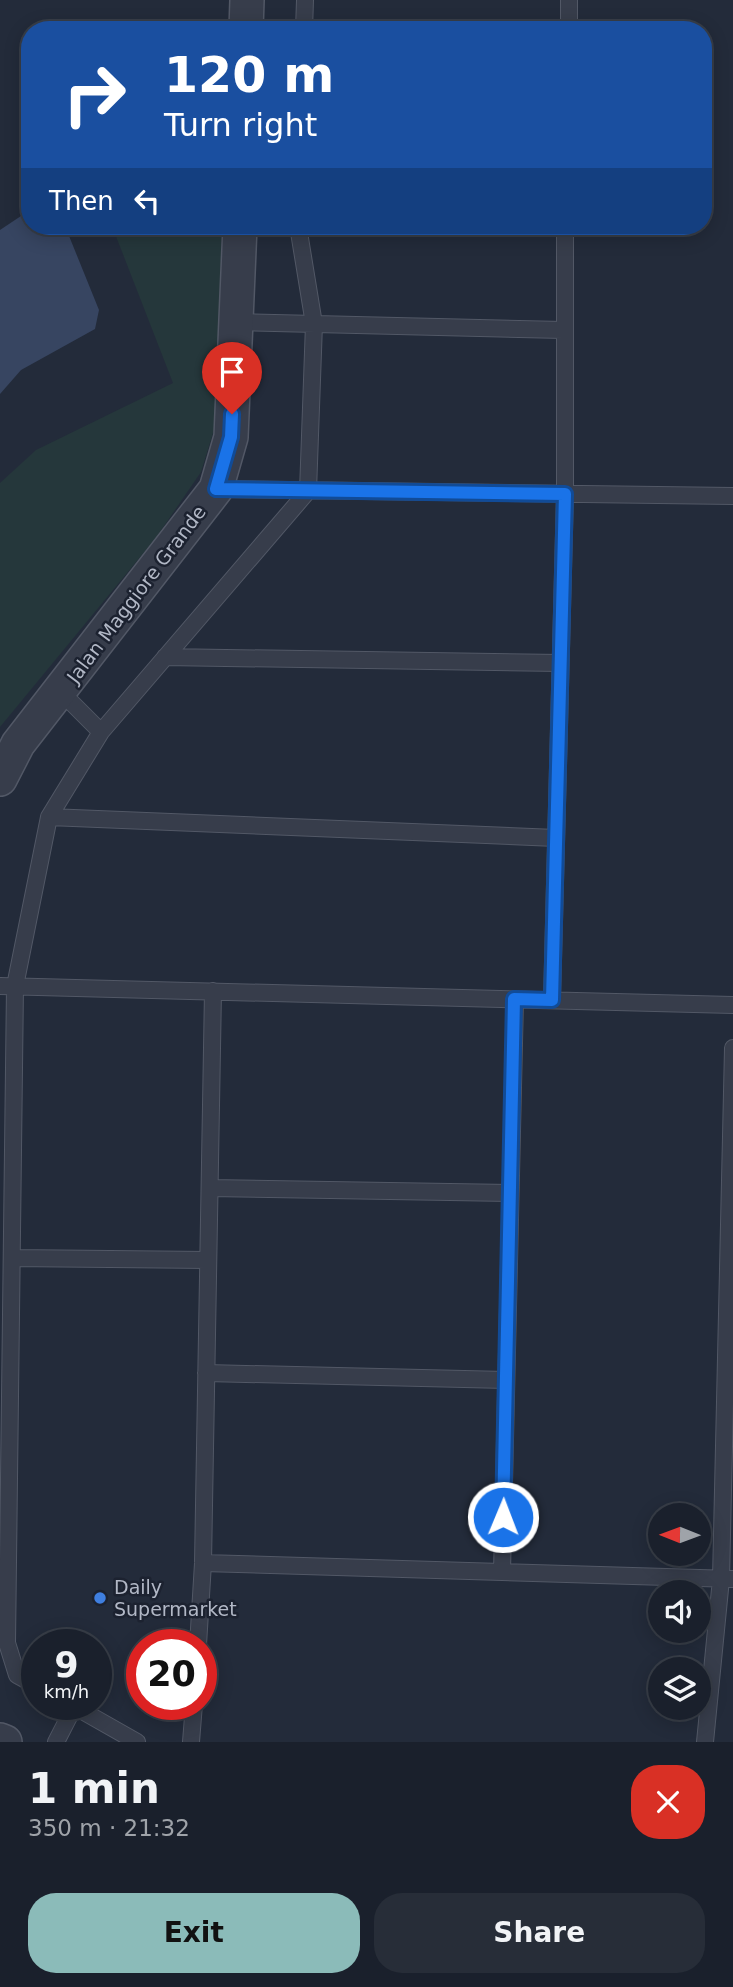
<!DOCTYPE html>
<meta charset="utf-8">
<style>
body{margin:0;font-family:"DejaVu Sans",sans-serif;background:#272d38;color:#f1f3f6;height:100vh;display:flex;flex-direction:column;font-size:26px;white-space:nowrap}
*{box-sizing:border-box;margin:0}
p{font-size:23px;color:#9fa3a9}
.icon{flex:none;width:38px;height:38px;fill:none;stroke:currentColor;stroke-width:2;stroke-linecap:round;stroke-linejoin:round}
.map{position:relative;height:1742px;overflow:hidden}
.panel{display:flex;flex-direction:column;background:#1a202c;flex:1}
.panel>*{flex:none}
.guide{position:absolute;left:21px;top:21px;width:691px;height:214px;border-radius:28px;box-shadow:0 4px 18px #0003,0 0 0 2px #383e48;background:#1a4fa0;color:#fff;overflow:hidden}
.needle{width:46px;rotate:271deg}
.buttons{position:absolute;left:648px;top:1503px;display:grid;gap:14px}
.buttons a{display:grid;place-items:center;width:63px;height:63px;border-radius:50%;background:#1a202c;box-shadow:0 4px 18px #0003,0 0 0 2px #383e48;font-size:35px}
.speed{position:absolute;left:21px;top:1629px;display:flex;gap:14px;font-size:35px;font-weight:700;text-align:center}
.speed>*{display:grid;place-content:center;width:91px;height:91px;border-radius:50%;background:#1a202c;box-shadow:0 4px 18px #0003,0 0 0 2px #383e48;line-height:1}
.speed small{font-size:18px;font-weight:400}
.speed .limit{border:10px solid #d22;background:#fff;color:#111}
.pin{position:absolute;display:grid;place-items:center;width:60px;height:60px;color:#fff;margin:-72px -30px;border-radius:50% 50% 50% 0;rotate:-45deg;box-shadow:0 0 7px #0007}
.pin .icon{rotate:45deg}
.me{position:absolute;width:77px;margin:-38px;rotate:1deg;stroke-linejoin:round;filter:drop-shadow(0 0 5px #0008)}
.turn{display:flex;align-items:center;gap:24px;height:147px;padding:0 28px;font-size:32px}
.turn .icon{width:91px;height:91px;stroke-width:2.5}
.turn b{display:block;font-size:49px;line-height:60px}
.then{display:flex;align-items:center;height:66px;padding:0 28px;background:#0003;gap:14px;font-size:26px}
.round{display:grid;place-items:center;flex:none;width:74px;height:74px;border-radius:28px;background:#272d38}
.headline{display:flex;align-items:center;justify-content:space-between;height:119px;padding:0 28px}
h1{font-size:42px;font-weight:600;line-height:52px}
.primary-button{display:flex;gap:14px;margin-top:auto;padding:14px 28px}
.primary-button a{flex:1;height:80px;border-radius:28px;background:#8bbbb9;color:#111;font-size:28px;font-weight:600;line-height:80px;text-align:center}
.primary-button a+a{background:#272d38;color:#f1f3f6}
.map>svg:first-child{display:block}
.green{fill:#25373b}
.water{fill:#374561}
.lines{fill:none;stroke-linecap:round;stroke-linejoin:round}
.service-casing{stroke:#525866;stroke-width:18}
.minor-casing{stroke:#525866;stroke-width:36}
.service{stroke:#373d4b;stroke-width:16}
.minor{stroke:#373d4b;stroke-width:33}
.route-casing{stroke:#114b97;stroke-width:18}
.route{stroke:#1a73e8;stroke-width:12}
.shop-dot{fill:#3f7fe0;stroke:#1c2230;stroke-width:2.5}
.labels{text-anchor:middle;stroke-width:5;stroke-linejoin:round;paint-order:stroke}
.street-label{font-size:19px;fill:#b2b8c6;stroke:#1c2230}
.poi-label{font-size:19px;fill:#b2b8c6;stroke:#1c2230;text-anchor:start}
</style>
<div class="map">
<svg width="733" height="1742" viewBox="0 0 733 1742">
<rect width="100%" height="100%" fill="#232b3a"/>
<path class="green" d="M 112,226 L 222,226 L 217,420 L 201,472 L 155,539 L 0,727 L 0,483 L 36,450 L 173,383 Z"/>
<path class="water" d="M 30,210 L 30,226 L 65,226 L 99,310 L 95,329 L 21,370 L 0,394 L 0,230 Z"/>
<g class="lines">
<defs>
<path id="service" d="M 304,30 L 305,0
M 569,30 L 569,0
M 236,322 L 563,330
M 216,489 L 733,496
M 165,657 L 560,663
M 61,692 L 101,732
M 49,817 L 556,838
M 0,986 L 733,1005
M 552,1000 L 565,494 L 565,226
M 210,1188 L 510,1193
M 12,1258 L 208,1260
M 206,1373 L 506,1380
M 203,1563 L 733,1579
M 502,1572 L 515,999
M 198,1645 L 203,1563 L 213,991
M 37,1686 L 17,1675 L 7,1643 L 15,986 L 49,817 L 101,732 L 308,491 L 314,324 L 298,226
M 70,1704 L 137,1742
M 56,1742 L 74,1707
M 191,1742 L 194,1704
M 705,1742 L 721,1579 L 733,1048"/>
<path id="minor" d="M 246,30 L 247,0
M 0,779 L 18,744 L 216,489 L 231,437 L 240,226
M 0,1740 L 5,1742"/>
</defs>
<use href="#service" class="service-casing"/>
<use href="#minor" class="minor-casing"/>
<use href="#service" class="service"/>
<use href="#minor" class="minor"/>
</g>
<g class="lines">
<defs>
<path id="route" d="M 232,414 L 231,437 L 216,489 L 565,494 L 552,1000 L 514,999 L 503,1517"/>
</defs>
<use href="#route" class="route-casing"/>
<use href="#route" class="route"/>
</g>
<circle class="shop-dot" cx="100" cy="1598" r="7"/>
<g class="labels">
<g class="street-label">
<text transform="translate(136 594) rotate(-53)" y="7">Jalan Maggiore Grande</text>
</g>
<g class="poi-label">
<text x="114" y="1594">Daily<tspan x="114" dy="22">Supermarket</tspan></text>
</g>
</g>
</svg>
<div class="buttons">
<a><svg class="needle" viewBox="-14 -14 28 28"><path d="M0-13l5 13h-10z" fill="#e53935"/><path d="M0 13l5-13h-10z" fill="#9fa3a9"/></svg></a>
<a><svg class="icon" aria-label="sound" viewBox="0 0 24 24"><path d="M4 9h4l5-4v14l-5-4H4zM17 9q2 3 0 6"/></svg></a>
<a><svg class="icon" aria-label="layers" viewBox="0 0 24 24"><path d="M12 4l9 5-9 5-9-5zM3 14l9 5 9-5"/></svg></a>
</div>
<div class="speed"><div>9<small>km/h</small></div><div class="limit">20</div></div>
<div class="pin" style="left:232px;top:414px;background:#d93025"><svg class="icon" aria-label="arrive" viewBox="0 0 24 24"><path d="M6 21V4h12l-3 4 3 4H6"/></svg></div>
<svg class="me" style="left:503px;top:1517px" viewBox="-20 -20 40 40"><circle r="17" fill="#1a73e8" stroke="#fff" stroke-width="3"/><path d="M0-11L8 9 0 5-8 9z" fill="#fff"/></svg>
<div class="guide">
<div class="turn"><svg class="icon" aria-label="right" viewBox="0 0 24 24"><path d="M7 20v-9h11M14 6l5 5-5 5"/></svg><div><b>120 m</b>Turn right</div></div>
<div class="then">Then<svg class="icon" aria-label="left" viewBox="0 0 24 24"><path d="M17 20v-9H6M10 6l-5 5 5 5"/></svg></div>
</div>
</div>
<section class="panel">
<div class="headline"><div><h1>1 min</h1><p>350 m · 21:32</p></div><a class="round" style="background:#d93025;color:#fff"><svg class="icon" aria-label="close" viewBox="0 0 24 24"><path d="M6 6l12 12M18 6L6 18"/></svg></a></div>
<div class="primary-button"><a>Exit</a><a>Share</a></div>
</section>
